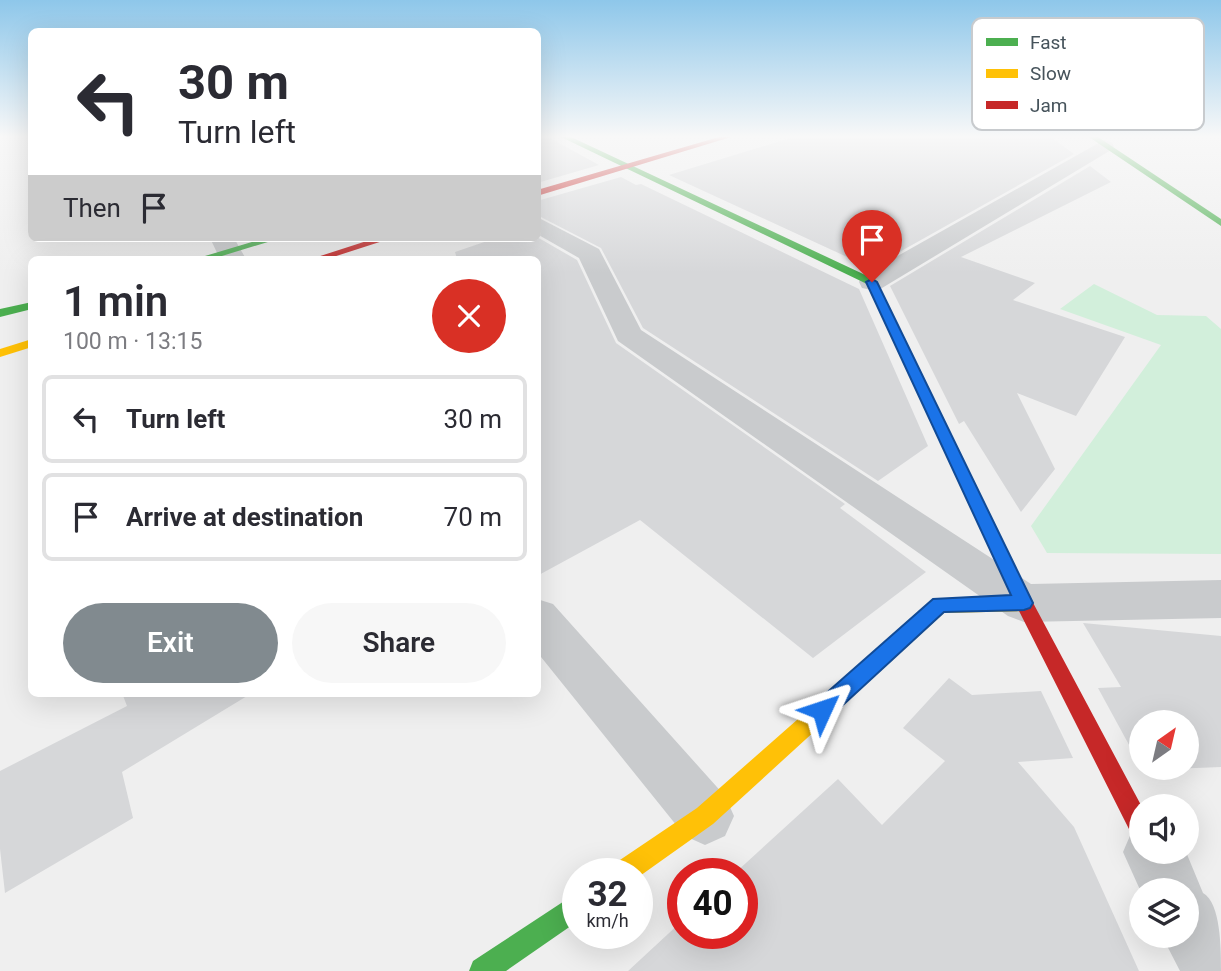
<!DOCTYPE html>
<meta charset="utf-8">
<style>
body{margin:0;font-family:Roboto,sans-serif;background:#f7f7f7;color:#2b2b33;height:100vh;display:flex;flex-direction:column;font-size:26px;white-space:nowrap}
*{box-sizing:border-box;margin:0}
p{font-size:23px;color:#7c7c81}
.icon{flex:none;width:38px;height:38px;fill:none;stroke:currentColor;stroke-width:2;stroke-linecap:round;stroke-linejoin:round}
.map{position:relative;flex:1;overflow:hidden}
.drawer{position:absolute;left:28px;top:256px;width:513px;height:441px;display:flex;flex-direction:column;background:#fff;border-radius:10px;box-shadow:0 7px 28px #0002}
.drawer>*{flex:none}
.guide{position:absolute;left:28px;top:28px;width:513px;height:214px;border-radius:10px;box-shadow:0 7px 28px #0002;background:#fff;color:#2b2b33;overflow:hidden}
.needle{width:46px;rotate:34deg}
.buttons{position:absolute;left:1129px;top:710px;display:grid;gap:14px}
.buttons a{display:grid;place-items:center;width:70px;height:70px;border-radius:50%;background:#fff;box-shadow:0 7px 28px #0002;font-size:35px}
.speed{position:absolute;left:562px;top:858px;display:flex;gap:14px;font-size:35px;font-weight:700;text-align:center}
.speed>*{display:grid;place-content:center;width:91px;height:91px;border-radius:50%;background:#fff;box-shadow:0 7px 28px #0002;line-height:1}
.speed small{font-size:18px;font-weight:400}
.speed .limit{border:10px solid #d22;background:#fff;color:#111}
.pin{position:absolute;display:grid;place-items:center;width:60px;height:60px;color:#fff;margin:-72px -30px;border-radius:50% 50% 50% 0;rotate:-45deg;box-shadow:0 0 7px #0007}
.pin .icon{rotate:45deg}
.me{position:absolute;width:77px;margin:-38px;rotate:48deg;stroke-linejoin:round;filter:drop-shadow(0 0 5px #0008)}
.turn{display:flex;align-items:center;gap:24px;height:147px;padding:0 35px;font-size:32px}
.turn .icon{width:91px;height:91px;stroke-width:2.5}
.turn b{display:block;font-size:49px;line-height:60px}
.then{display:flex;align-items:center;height:66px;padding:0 35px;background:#0003;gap:14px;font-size:26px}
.round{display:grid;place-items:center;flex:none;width:74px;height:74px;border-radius:37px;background:#f7f7f7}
.overview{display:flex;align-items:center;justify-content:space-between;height:119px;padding:0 35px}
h1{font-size:42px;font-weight:600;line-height:52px}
.action{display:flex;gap:14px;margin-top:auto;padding:14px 35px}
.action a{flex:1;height:80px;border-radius:42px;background:#818a8f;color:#fff;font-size:28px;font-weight:600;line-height:80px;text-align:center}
.action a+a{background:#f7f7f7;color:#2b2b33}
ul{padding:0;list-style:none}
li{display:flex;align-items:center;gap:21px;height:88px;margin:0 14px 10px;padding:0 21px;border:4px solid #e1e1e2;border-radius:10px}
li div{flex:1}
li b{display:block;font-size:26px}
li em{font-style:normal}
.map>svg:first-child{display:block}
.green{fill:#d2efdb}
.building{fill:#d6d7d9}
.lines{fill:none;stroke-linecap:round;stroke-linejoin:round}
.street{fill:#c9cbcd;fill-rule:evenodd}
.fast{fill:#4caf50;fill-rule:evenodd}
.slow{fill:#ffc107;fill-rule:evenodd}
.jam{fill:#c62828;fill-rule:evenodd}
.route{fill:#1a73e8;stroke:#114b97;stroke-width:2}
.key{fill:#fff;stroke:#c8cbce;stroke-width:2}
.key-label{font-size:19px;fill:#46535b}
</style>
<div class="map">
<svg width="1221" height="971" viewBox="0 0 1221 971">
<rect width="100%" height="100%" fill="#efefef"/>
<path class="green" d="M 1094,284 L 1157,315 L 1206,316 L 1221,329 L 1221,554 L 1047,553 L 1031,526 L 1161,345 L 1060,309 Z"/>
<path class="building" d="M 537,137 L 548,137 L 599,165 L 537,183 Z
M 794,137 L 1051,137 L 1074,154 L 871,268 L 669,175 Z
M 1090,166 L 1111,182 L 961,257 L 1035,283 L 1013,300 L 1125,337 L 1076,416 L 1017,393 L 1055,469 L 1021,512 L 964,421 L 959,424 L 890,286 Z
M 621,177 L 636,185 L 641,184 L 859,289 L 928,446 L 878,481 L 643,328 L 601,248 L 537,215 L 537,201 Z
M 537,237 L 577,260 L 616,343 L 845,504 L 840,508 L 926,572 L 813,658 L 640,520 L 537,576 L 537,259 L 457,259 L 455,252 L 496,238 Z
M 1083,623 L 1221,636 L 1221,767 L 1171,769 L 1186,768 L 1186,723 L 1141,723 L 1141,753 L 1134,754 L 1098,688 L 1121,687 Z
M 949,678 L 972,695 L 1041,691 L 1073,758 L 1018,762 L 1074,827 L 1139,971 L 628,971 L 682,921 L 682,933 L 742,933 L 742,873 L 735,873 L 838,779 L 882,825 L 945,761 L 903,728 Z
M 122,693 L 252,693 L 122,772 L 133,818 L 5,893 L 0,849 L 0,771 L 127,706 Z"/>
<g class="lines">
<path class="street" d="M 1104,140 L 1111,142 L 1114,146 L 1111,150 L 882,288 L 872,290 L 862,288 L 859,282 L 862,276 Z
M 537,217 L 599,249 L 641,330 L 1031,584 L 1221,580 L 1221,618 L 1024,622 L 1008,616 L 618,341 L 579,258 L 537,234 Z
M 210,238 L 234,238 L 246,259 L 220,259 Z
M 537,599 L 553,604 L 725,796 L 734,816 L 725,836 L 705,845 L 685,836 L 537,652 Z
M 1141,827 L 1141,852 L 1186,852 L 1203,893 C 1221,903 1221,949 1221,971 L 1180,971 L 1162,936 L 1186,936 L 1186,891 L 1141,892 L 1123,852 L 1132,831 Z"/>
<path class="fast" d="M 561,137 L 571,137 L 876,280 L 951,435 L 949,438 L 939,438 L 937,435 L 867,284 Z
M 1089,137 L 1098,137 L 1221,219 L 1221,226 Z
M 265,238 L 281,238 L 212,259 L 195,259 Z
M 32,302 L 32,309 L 0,317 L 0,309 Z
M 578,892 L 578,921 L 506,971 L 469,971 L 473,961 Z"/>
<path class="slow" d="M 32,339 L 32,347 L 0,357 L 0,349 Z
M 1024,595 L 1031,598 L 1033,603 L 1031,608 L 1024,611 L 944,613 L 713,824 L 637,878 L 637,873 L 611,873 L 614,864 L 697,808 L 933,600 Z"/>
<path class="jam" d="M 719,137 L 731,137 L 537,196 L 537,190 Z
M 376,238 L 392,238 L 327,259 L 311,259 Z
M 944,430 L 951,435 L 1031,599 L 1142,807 L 1141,841 L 1133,837 L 1015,603 L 937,435 Z"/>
</g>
<linearGradient id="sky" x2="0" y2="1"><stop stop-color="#8ec7ea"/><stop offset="0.5" stop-color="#f8f8f8"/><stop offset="1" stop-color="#f8f8f8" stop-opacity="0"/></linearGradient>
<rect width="1221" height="273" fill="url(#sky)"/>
<path class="route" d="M 872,279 L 877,282 L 1033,603 L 1030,608 L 1024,610 L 944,612 L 830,717 L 822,720 L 815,717 L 812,710 L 815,703 L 933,599 L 1011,595 L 866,282 Z"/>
<rect x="972" y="18" width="232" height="112" rx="10" class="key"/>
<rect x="986" y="38" width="32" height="8" fill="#4caf50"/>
<rect x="986" y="69" width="32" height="9" fill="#ffc107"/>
<rect x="986" y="101" width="32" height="8" fill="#c62828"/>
<g class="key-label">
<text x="1030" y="49">Fast</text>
<text x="1030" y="80">Slow</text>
<text x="1030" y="112">Jam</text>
</g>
</svg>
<div class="buttons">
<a><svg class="needle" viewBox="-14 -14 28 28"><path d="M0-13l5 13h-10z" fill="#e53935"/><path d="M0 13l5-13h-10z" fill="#7c7c81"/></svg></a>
<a><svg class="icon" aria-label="sound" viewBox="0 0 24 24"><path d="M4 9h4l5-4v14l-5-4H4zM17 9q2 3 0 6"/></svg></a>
<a><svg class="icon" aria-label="layers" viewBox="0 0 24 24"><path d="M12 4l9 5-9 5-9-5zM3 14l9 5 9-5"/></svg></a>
</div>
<div class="speed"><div>32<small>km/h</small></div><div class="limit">40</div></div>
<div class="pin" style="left:872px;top:282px;background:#d93025"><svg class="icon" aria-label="arrive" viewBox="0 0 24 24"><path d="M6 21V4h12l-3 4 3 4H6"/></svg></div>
<svg class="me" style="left:822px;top:710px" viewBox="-20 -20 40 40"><path d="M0-17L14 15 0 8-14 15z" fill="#1a73e8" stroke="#fff" stroke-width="4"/></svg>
<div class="guide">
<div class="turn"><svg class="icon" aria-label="left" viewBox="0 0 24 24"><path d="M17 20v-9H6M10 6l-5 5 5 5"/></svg><div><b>30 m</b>Turn left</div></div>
<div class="then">Then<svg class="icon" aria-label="arrive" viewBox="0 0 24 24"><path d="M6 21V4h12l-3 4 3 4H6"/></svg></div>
</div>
<section class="drawer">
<div class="overview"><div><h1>1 min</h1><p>100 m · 13:15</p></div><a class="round" style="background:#d93025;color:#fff"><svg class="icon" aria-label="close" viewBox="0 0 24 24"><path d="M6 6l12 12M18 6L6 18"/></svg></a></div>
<ul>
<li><svg class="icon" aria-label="left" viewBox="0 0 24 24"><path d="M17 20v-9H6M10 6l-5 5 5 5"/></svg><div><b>Turn left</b></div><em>30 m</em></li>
<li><svg class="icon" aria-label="arrive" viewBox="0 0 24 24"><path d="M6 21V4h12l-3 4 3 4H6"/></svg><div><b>Arrive at destination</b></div><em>70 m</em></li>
</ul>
<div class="action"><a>Exit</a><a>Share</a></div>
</section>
</div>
